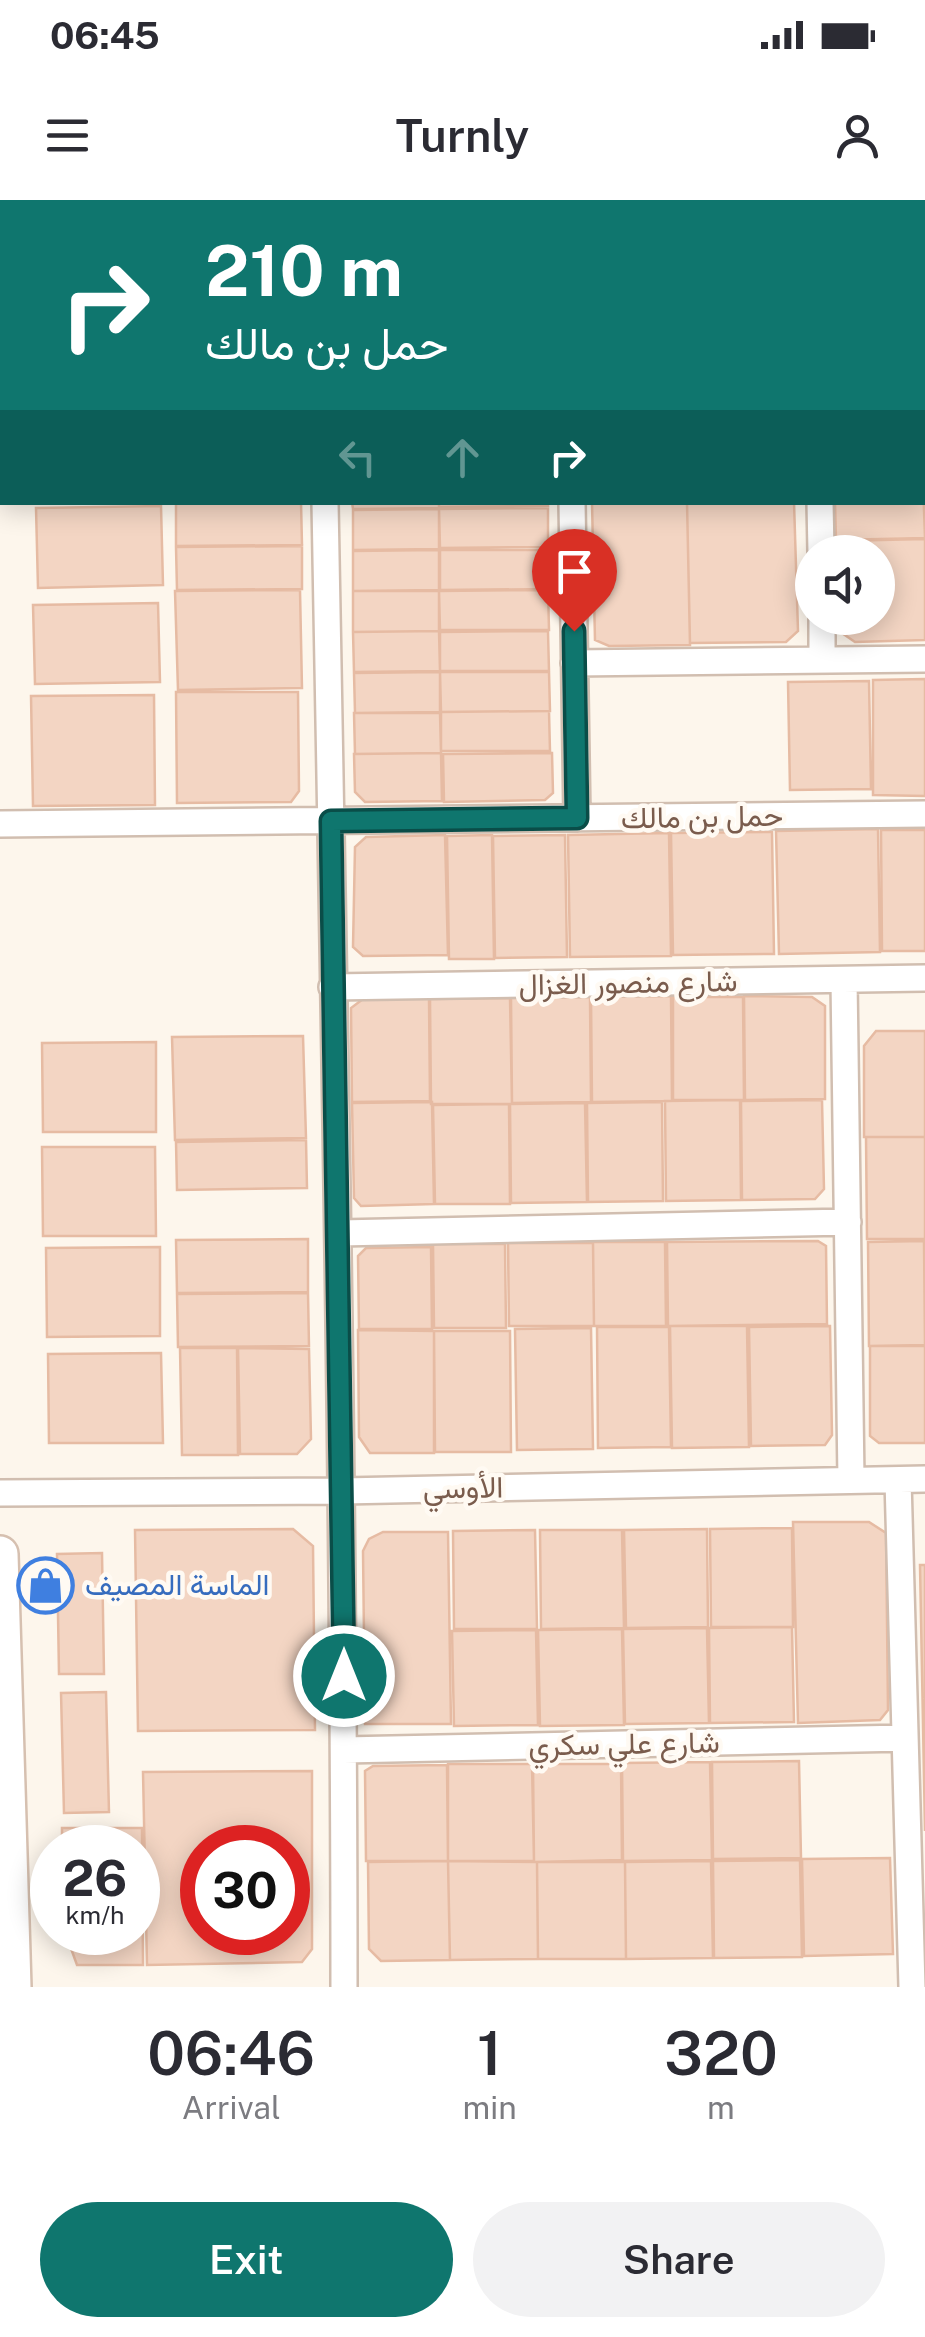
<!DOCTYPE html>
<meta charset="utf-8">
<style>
body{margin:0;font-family:"Public Sans",Vazirmatn,sans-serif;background:#f2f2f3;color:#2b2b33;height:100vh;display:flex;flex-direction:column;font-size:38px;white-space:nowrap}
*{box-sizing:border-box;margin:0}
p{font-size:32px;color:#7c7c81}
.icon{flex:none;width:55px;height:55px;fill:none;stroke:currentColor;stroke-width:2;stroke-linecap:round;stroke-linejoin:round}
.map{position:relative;height:1787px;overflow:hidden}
.details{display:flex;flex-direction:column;background:#fff;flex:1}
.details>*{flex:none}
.guide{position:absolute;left:0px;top:0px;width:925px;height:305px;box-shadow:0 5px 25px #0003;background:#0f766e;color:#fff;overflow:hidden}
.fabs{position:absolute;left:795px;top:335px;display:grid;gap:20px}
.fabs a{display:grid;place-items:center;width:100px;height:100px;border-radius:50%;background:#fff;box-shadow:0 5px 25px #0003;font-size:50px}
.speed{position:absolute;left:30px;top:1625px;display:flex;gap:20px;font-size:50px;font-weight:700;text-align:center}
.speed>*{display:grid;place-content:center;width:130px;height:130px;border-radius:50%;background:#fff;box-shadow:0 5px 25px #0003;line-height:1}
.speed small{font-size:25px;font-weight:400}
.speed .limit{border:15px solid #d22;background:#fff;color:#111}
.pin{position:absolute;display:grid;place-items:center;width:85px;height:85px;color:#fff;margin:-102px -42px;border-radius:50% 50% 50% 0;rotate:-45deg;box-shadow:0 0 10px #0007}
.pin .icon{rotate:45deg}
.me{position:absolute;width:110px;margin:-55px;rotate:0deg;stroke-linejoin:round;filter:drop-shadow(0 0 8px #0008)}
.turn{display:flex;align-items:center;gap:35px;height:210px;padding:0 40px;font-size:45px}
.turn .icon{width:130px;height:130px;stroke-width:2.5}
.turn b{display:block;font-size:70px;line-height:85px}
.lanes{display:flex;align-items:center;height:95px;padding:0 40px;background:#0003;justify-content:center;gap:50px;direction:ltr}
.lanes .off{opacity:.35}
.eta{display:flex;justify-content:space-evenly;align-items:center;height:170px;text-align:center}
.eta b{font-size:60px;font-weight:600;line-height:70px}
.action{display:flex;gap:20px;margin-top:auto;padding:20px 40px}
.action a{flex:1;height:115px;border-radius:60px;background:#0f766e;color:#fff;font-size:40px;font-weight:600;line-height:115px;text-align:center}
.action a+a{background:#f2f2f3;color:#2b2b33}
.status{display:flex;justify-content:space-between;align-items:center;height:70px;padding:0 50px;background:#fff;direction:ltr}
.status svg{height:28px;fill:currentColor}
header{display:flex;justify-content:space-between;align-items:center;height:130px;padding:0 40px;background:#fff;font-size:45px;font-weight:600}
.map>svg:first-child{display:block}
.building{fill:#f3d5c3;stroke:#e6bba3;stroke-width:2.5;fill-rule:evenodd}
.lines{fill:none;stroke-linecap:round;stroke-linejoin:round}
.street-casing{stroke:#d1beb0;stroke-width:30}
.secondary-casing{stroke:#d6c0b0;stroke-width:40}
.street{stroke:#fff;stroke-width:25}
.secondary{stroke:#fff;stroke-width:35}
.route-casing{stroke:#0a4d48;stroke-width:25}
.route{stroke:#0f766e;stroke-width:18}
.labels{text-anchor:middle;stroke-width:9;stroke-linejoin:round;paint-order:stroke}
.street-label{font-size:30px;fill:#7a5c4d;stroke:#fffaf3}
.shop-label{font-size:30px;fill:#366cbe;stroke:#fffaf3;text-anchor:start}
</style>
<div class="status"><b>06:45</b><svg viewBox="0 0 49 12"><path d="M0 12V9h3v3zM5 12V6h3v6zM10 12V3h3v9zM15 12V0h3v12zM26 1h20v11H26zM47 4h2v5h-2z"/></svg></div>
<header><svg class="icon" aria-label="menu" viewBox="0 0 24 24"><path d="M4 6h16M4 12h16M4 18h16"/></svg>Turnly<svg class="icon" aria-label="person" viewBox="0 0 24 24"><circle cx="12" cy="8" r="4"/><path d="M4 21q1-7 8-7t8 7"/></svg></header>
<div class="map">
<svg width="925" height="1787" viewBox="0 0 925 1787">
<rect width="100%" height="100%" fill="#fdf6ec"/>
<path class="building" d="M 34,0 L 211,0 L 212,2 L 34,2 Z
M 213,0 L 298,0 L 298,2 L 213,2 Z
M 586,0 L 684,0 L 684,2 L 586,2 Z
M 791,0 L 887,0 L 887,2 L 791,2 Z
M 888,0 L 925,0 L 925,42 L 922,2 Z
M 922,90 L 925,90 L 925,174 L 922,174 Z
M 922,174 L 925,174 L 925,253 L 922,253 Z
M 922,254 L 925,338 L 836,340 L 835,302 L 922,302 Z
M 301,302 L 302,345 L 176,346 L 176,303 Z
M 352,302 L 439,302 L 439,308 L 353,309 Z
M 439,302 L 548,302 L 548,306 L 439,307 Z
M 592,302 L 687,302 L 690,445 L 609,446 L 595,440 Z
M 687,302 L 794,302 L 798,431 L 786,442 L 690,443 Z
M 161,306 L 163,385 L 38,388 L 36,308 Z
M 548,308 L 548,347 L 440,348 L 439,309 Z
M 439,309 L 439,349 L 353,350 L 353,310 Z
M 925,339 L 925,440 L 855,442 L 842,433 L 841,418 L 878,418 L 878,352 L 839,352 L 839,341 Z
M 302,346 L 302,389 L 177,390 L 176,347 Z
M 439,350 L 439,390 L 353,391 L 353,351 Z
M 440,350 L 548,350 L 549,389 L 440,390 Z
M 300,390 L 302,488 L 178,490 L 175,391 Z
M 548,390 L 549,430 L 440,430 L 439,391 Z
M 353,391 L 439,391 L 439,431 L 353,432 Z
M 158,403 L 160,482 L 35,484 L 33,405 Z
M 439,431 L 440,471 L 354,472 L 353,432 Z
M 548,431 L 549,471 L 440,471 L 440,432 Z
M 440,472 L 549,472 L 550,511 L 441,512 Z
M 440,472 L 440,512 L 355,513 L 354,473 Z
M 925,479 L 925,596 L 873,595 L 873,480 Z
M 869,481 L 871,589 L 790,590 L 788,482 Z
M 176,492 L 298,492 L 299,591 L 291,602 L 177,603 Z
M 154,495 L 155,605 L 33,606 L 31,496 Z
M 549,511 L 550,551 L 441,551 L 441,512 Z
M 354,513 L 440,513 L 441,553 L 355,554 Z
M 441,553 L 442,601 L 365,602 L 355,592 L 354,554 Z
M 552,553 L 553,593 L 545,600 L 444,602 L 443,554 Z
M 878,629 L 880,752 L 779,754 L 776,631 Z
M 881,630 L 925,630 L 925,751 L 882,751 Z
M 772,632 L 774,754 L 673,755 L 671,633 Z
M 669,633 L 671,756 L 570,757 L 568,635 Z
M 445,635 L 448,755 L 363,756 L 353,747 L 355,647 L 366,637 Z
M 492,635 L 494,759 L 449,759 L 447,636 Z
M 565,635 L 567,757 L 495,758 L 493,636 Z
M 671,796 L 672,901 L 592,902 L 591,797 Z
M 744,796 L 812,797 L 825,806 L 825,899 L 745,900 Z
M 590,797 L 591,902 L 512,903 L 511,798 Z
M 673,797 L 743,797 L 744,900 L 673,900 Z
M 429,798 L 430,901 L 352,902 L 351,808 L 363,799 Z
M 510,798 L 512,904 L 431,904 L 430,799 Z
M 876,831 L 925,831 L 925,937 L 864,937 L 864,846 Z
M 303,836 L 306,938 L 175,940 L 172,837 Z
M 156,842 L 156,932 L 43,932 L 42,843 Z
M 740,900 L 741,1000 L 666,1001 L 665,901 Z
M 822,900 L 824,989 L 815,999 L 742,1000 L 741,901 Z
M 432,902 L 434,1004 L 361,1006 L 354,998 L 352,903 Z
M 662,902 L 663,1001 L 588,1002 L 587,903 Z
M 585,903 L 587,1002 L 511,1003 L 510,904 Z
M 509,904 L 510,1004 L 435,1004 L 433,905 Z
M 866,937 L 925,937 L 925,1039 L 867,1039 Z
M 306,940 L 307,988 L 177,990 L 176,942 Z
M 42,947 L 155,947 L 156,1036 L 43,1036 Z
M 308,1039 L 308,1092 L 177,1093 L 176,1040 Z
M 818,1041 L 826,1046 L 827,1124 L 668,1126 L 667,1042 Z
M 924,1041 L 925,1145 L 869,1146 L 868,1042 Z
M 593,1042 L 665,1042 L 666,1126 L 594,1126 Z
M 508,1043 L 593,1043 L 594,1126 L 509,1126 Z
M 433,1044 L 505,1044 L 506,1128 L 434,1128 Z
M 160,1047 L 160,1136 L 47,1137 L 46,1048 Z
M 431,1047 L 432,1129 L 359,1129 L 358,1056 L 366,1048 Z
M 308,1093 L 309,1146 L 178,1147 L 177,1094 Z
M 670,1126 L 747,1126 L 749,1247 L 672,1248 Z
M 830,1126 L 832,1235 L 825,1245 L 751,1246 L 749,1127 Z
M 597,1127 L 669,1127 L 671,1247 L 598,1248 Z
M 591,1128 L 593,1249 L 517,1250 L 515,1129 Z
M 358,1130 L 434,1131 L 434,1253 L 370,1253 L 359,1237 Z
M 434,1131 L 510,1131 L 511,1252 L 435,1252 Z
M 870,1146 L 925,1146 L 925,1243 L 879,1243 L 870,1236 Z
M 180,1148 L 237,1148 L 238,1255 L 182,1255 Z
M 238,1148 L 309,1149 L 311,1239 L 297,1254 L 240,1254 Z
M 161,1153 L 163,1243 L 49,1243 L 48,1154 Z
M 793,1322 L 869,1322 L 886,1333 L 888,1510 L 880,1520 L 798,1523 Z
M 792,1328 L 793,1427 L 711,1427 L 710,1329 Z
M 293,1329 L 313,1346 L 315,1530 L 138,1531 L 135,1330 Z
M 707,1329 L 708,1427 L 626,1428 L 624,1330 Z
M 535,1330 L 537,1429 L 454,1429 L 453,1331 Z
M 540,1330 L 622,1330 L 624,1428 L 541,1429 Z
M 383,1332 L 448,1332 L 451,1524 L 365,1524 L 363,1351 L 369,1339 Z
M 102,1353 L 104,1474 L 59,1474 L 57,1354 Z
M 920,1365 L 925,1365 L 925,1631 Z
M 792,1427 L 794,1522 L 710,1523 L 709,1428 Z
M 707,1428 L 709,1523 L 625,1524 L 623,1429 Z
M 622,1429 L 624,1525 L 540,1526 L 538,1430 Z
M 536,1430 L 538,1525 L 454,1526 L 452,1431 Z
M 106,1492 L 109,1612 L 64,1613 L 61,1493 Z
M 799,1561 L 801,1658 L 713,1659 L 712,1562 Z
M 710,1562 L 712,1660 L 623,1661 L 622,1563 Z
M 448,1564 L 532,1564 L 534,1661 L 448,1661 Z
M 533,1564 L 621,1564 L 622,1660 L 534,1662 Z
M 447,1565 L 448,1661 L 366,1661 L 365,1571 L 373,1566 Z
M 312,1571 L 312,1749 L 302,1762 L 147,1765 L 143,1572 ZM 202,1648 L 288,1648 L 288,1732 L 202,1732 Z
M 62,1628 L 142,1628 L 143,1765 L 77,1765 L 65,1732 L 138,1732 L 138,1648 L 62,1648 Z
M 890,1658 L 893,1754 L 804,1756 L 802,1659 Z
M 800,1660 L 802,1757 L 714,1758 L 713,1661 Z
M 448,1661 L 450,1760 L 381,1761 L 369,1749 L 368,1662 Z
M 448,1661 L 537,1662 L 538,1759 L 450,1760 Z
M 711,1661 L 713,1758 L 626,1759 L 625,1662 Z
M 537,1662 L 625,1662 L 626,1759 L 538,1759 Z"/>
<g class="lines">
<defs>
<path id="street" d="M 568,0 L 568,2
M 922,72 L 925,72
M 0,83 L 2,83
M 325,302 C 334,797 344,1292 344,1787
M 572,302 L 577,618
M 820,302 L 821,352
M 822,418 L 822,459
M 574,463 L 925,459
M 0,624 L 925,614
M 844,780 L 851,1280
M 332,787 L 925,778
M 340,1033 L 848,1022
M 898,1280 L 912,1787
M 0,1293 L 343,1291 L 925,1279
M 344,1550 L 905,1538"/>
<path id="secondary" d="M 0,1354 L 13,1787"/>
</defs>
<use href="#street" class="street-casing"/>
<use href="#secondary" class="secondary-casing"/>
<use href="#street" class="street"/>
<use href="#secondary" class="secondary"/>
</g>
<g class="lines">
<defs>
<path id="route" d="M 344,1476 L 331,621 L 577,618 L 574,431"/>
</defs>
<use href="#route" class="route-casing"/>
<use href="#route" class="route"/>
</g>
<defs>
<symbol id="shop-ring" viewBox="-11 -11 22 22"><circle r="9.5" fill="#fffaf3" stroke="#3f7fe0" stroke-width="1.5"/><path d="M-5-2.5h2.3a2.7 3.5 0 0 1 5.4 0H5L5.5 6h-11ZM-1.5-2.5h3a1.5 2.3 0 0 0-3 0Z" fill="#3f7fe0"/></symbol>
</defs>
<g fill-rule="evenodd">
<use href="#shop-ring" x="14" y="1354" width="63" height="63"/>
</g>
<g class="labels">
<g class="street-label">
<text transform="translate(702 617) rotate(-1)" y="10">حمل بن مالك</text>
<text transform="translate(628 783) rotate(-1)" y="10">شارع منصور الغزال</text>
<text transform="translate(463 1288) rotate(-1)" y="10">الأوسي</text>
<text transform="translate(624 1544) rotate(-1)" y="10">شارع علي سكري</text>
</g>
<g class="shop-label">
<text x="85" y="1395">الماسة المصيف</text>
</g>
</g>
</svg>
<div class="fabs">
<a><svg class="icon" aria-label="sound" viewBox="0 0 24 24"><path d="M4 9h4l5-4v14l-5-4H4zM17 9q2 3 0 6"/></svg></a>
</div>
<div class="speed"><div>26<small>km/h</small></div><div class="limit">30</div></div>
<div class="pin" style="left:574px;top:431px;background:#d93025"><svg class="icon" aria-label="arrive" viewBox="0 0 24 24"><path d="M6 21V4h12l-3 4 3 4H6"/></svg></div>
<svg class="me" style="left:344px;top:1476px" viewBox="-20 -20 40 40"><circle r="17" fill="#0f766e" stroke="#fff" stroke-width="3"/><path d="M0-11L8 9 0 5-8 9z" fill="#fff"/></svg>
<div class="guide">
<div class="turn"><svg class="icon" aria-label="right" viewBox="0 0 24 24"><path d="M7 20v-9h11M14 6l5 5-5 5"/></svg><div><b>210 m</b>حمل بن مالك</div></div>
<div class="lanes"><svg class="icon off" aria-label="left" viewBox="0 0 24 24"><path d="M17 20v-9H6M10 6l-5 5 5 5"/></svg><svg class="icon off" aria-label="ahead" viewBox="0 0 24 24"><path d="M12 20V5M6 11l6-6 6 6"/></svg><svg class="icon" aria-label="right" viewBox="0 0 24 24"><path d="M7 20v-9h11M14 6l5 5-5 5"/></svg></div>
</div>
</div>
<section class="details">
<div class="eta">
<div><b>06:46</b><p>Arrival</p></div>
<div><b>1</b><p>min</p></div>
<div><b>320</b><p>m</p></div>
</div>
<div class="action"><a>Exit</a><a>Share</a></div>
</section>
